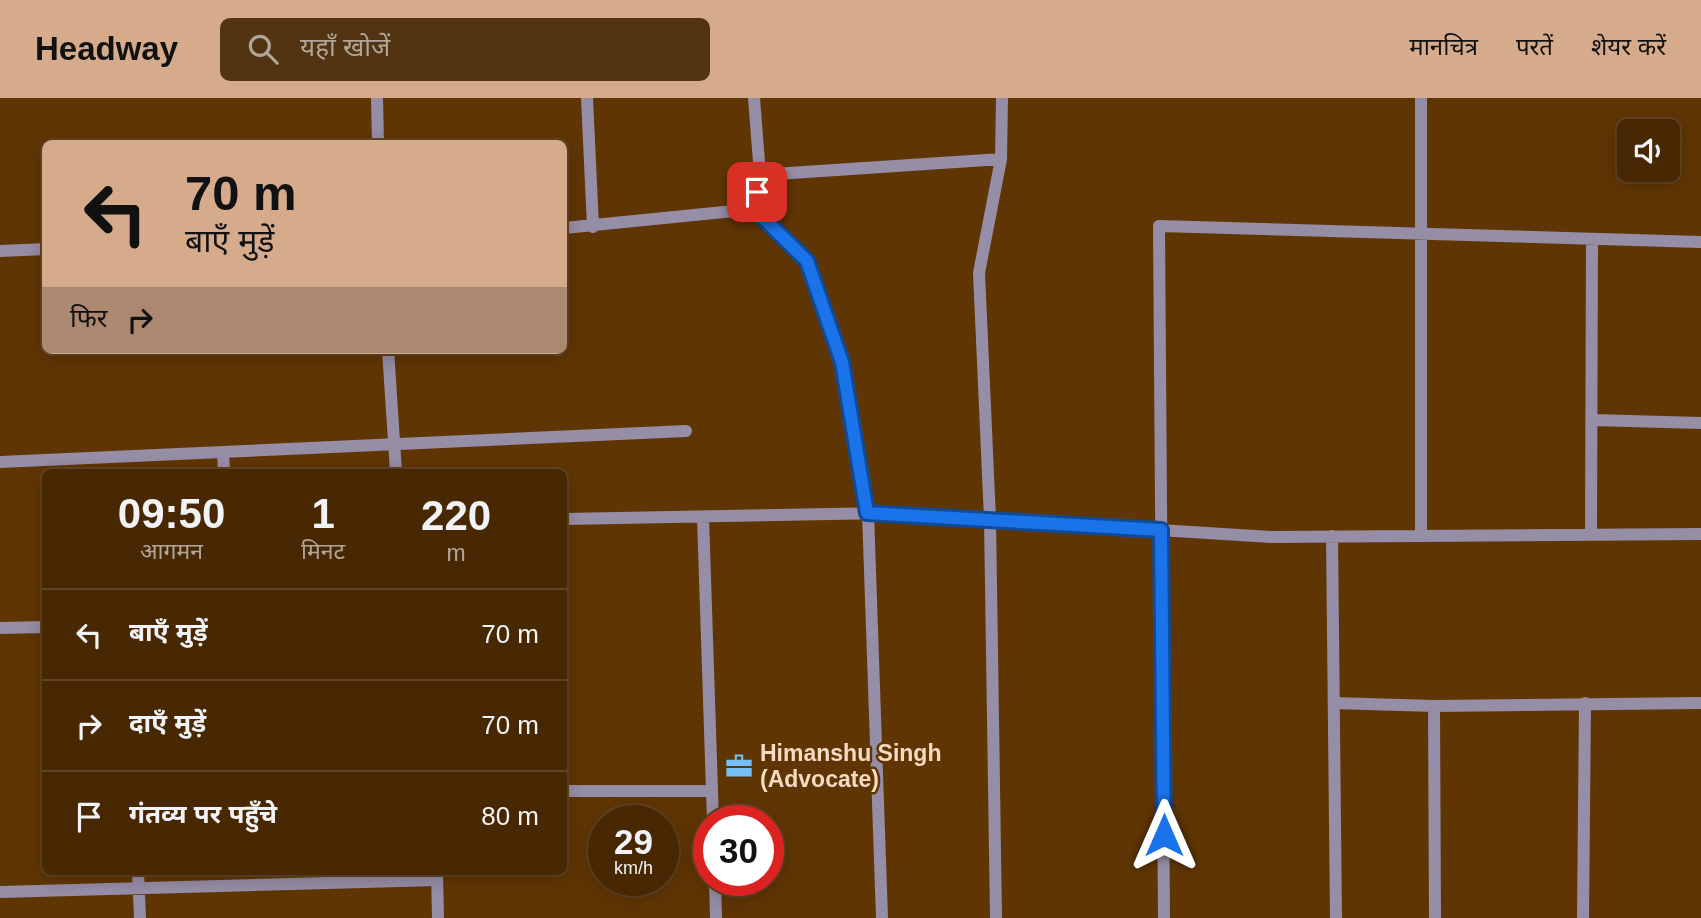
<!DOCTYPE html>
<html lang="hi">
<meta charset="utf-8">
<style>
body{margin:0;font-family:Arial,"Noto Sans Devanagari",sans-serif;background:#523412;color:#f1f3f6;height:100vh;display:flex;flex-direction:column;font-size:26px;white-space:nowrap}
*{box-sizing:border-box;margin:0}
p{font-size:23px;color:#b1a69a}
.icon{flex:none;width:38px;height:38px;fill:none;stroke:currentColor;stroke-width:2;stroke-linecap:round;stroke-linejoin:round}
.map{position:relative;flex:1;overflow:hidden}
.panel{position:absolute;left:42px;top:371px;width:525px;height:406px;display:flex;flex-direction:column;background:#482803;border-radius:10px;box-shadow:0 4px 18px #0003,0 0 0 2px #604425}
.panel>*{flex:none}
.guide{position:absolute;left:42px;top:42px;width:525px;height:214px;border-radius:10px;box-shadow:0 4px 18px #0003,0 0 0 2px #604425;background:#d6ab8b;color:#111;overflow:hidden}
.controls{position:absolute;left:1617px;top:21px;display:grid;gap:14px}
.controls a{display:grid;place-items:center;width:63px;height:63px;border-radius:10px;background:#482803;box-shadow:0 4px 18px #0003,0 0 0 2px #604425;font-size:35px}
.speed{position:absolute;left:588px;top:707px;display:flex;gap:14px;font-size:35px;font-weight:700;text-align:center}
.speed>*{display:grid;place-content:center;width:91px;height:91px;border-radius:50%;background:#482803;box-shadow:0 4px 18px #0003,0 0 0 2px #604425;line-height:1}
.speed small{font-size:18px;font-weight:400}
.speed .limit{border:10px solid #d22;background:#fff;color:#111}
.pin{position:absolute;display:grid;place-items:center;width:60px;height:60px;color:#fff;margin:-30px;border-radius:14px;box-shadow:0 4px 10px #0006}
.me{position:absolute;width:77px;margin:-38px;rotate:0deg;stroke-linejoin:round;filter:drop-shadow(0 0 5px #0008)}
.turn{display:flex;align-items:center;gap:24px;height:147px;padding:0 28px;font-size:32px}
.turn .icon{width:91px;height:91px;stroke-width:2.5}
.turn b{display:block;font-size:49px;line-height:60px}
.then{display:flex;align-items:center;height:66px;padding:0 28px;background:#0003;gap:14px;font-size:26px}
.eta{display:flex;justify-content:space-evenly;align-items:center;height:119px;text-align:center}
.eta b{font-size:42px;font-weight:700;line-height:49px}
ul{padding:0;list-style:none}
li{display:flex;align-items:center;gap:21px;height:91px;padding:0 28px;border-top:2px solid #604425}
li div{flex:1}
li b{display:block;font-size:26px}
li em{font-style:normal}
header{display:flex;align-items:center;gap:42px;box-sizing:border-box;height:98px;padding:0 35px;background:#d6ab8b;color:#111}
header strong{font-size:33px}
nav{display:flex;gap:38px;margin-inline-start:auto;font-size:24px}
.search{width:490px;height:63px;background:#523412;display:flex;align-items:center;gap:18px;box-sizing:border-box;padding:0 24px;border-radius:10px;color:#b1a69a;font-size:26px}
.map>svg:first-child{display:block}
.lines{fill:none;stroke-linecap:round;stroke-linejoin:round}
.minor{stroke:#968da6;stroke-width:12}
.route-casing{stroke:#114b97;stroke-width:18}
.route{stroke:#1a73e8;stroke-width:12}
.labels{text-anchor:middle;stroke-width:5;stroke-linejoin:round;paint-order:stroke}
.poi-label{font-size:23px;font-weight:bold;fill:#f5dac4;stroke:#603504;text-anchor:start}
</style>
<header>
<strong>Headway</strong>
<div class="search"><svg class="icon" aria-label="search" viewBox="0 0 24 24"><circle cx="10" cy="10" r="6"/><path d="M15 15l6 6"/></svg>यहाँ खोजें</div>
<nav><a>मानचित्र</a><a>परतें</a><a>शेयर करें</a></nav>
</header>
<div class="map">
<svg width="1701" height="820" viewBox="0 0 1701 820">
<rect width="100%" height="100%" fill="#603504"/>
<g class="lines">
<path class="minor" d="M 377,0 L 378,46
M 587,0 L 593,129
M 754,0 L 760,77
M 754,111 L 807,163 L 842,264 L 868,415 L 882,820
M 564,130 L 754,111 L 760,77 L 1001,61 L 1002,0
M 0,153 L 46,151
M 388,252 L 396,374
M 1592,322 L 1701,325
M 223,355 L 224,374
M 0,364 L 686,333
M 703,419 L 713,723
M 564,421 L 887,415 L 1271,439 L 1701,436
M 1591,436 L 1592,141
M 1332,438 L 1336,820
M 1421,438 L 1421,0
M 0,530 L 46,529
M 1334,605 L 1434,608 L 1701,605
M 1434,608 L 1435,820
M 564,693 L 712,693
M 138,774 L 140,820
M 437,774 L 438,820
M 715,782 L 716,820
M 0,794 L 437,782
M 996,820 L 990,421 L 979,175 L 1001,61
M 1164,820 L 1159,128 L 1701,144
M 1583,820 L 1585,605"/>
</g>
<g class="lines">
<defs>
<path id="route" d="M 757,94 L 754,111 L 807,163 L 842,264 L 867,415 L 1161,432 L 1164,737"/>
</defs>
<use href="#route" class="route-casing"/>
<use href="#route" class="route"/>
</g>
<defs>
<symbol id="office-bare" viewBox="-9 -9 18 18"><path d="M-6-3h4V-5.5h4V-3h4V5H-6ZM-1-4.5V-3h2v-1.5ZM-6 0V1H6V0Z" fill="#75c0f6" stroke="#603504" stroke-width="2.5" paint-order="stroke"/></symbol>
</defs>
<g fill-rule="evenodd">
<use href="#office-bare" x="720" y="649" width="38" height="38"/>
</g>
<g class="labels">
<g class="poi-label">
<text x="760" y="663">Himanshu Singh<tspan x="760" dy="26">(Advocate)</tspan></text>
</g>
</g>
</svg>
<div class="controls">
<a><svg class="icon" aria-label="sound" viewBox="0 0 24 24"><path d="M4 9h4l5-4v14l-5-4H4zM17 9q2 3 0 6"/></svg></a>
</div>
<div class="speed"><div>29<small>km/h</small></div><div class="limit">30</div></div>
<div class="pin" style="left:757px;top:94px;background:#d93025"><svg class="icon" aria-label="arrive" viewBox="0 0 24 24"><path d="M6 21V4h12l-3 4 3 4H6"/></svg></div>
<svg class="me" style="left:1164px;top:737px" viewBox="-20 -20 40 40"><path d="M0-17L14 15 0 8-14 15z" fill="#1a73e8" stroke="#fff" stroke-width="4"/></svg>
<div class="guide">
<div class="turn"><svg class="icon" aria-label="left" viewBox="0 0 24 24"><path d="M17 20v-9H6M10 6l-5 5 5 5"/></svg><div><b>70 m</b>बाएँ मुड़ें</div></div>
<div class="then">फिर<svg class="icon" aria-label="right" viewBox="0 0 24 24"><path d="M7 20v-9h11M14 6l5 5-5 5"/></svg></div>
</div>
<section class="panel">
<div class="eta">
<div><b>09:50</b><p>आगमन</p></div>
<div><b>1</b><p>मिनट</p></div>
<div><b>220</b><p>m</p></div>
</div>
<ul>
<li><svg class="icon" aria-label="left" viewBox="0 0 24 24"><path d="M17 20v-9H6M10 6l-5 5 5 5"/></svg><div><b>बाएँ मुड़ें</b></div><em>70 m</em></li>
<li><svg class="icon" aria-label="right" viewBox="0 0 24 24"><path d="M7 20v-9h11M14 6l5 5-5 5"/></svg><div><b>दाएँ मुड़ें</b></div><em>70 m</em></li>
<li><svg class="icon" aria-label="arrive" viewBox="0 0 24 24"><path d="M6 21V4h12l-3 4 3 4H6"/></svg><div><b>गंतव्य पर पहुँचे</b></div><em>80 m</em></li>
</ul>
</section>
</div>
